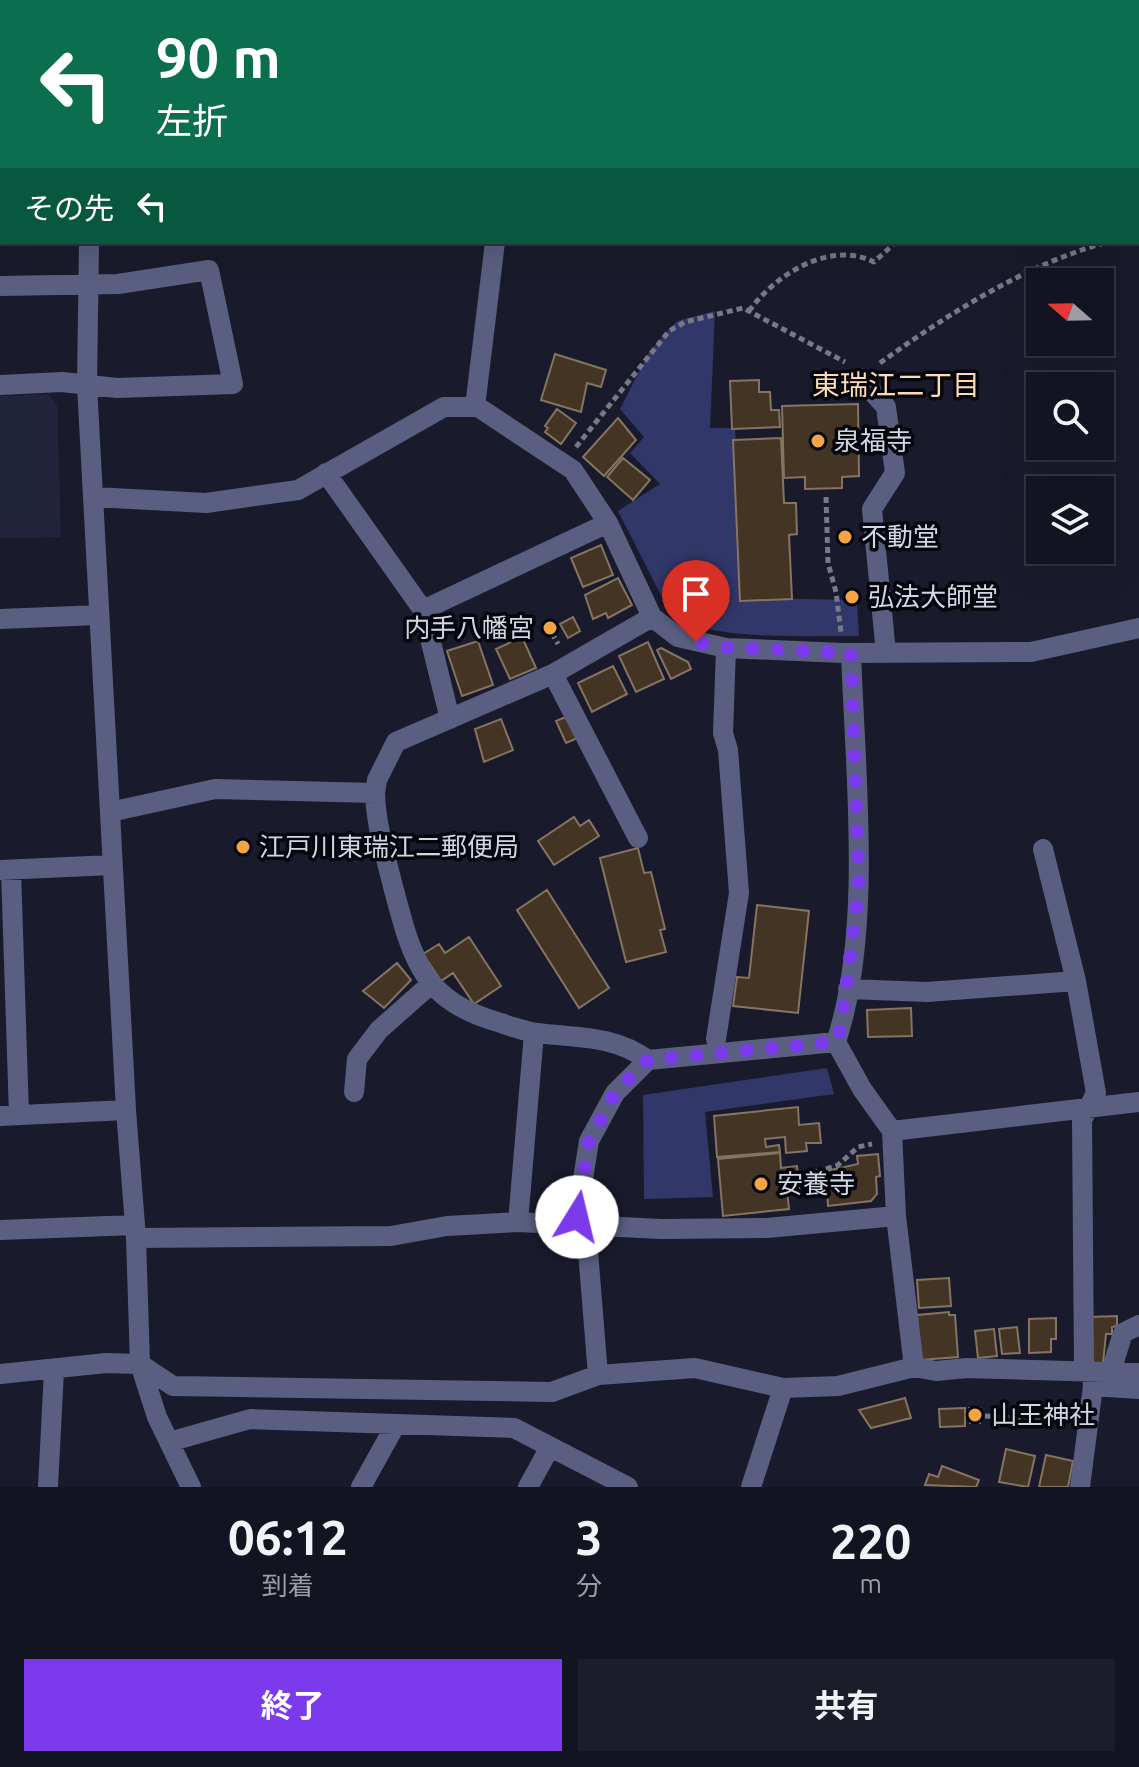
<!DOCTYPE html>
<html lang="ja">
<meta charset="utf-8">
<style>
body{margin:0;font-family:Ubuntu,"Noto Sans JP",sans-serif;background:#1c1d2a;color:#f1f3f6;height:100vh;display:flex;flex-direction:column;font-size:30px;white-space:nowrap}
*{box-sizing:border-box;margin:0}
p{font-size:26px;color:#9d9ea5}
.icon{flex:none;width:44px;height:44px;fill:none;stroke:currentColor;stroke-width:2;stroke-linecap:round;stroke-linejoin:round}
.map{position:relative;height:1487px;overflow:hidden}
.drawer{display:flex;flex-direction:column;background:#131421;flex:1}
.drawer>*{flex:none}
.top-card{position:absolute;left:0px;top:0px;width:1140px;height:244px;box-shadow:0 8px 32px #0002,0 0 0 2px #32333f;background:#0b6e4f;color:#fff;overflow:hidden}
.needle{width:52px;rotate:290deg}
.tools{position:absolute;left:1026px;top:268px;display:grid;gap:16px}
.tools a{display:grid;place-items:center;width:88px;height:88px;border-radius:0px;background:#131421;box-shadow:0 8px 32px #0002,0 0 0 2px #32333f;font-size:40px}
.pin{position:absolute;display:grid;place-items:center;width:68px;height:68px;color:#fff;margin:-82px -34px;border-radius:50% 50% 50% 0;rotate:-45deg;box-shadow:0 0 8px #0007}
.pin .icon{rotate:45deg}
.me{position:absolute;width:88px;margin:-44px;rotate:9deg;stroke-linejoin:round;filter:drop-shadow(0 0 6px #0008)}
.turn{display:flex;align-items:center;gap:28px;height:168px;padding:0 24px;font-size:36px}
.turn .icon{width:104px;height:104px;stroke-width:2.5}
.turn b{display:block;font-size:56px;line-height:68px}
.then{display:flex;align-items:center;height:76px;padding:0 24px;background:#0003;gap:16px;font-size:30px}
.eta{display:flex;justify-content:space-evenly;align-items:center;height:136px;text-align:center}
.eta b{font-size:48px;font-weight:700;line-height:56px}
.primary-button{display:flex;gap:16px;margin-top:auto;padding:16px 24px}
.primary-button a{flex:1;height:92px;border-radius:0px;background:#7c3aed;color:#fff;font-size:32px;font-weight:700;line-height:92px;text-align:center}
.primary-button a+a{background:#1c1d2a;color:#f1f3f6}
.map>svg:first-child{display:block}
.built{fill:#21243a}
.green{fill:#32376a}
.building{fill:#433424;stroke:#857462;stroke-width:2}
.lines{fill:none;stroke-linecap:round;stroke-linejoin:round}
.path{stroke:#777987;stroke-width:5;stroke-dasharray:6 4;stroke-linecap:butt}
.minor{stroke:#5a5f81;stroke-width:20}
.route{stroke:#7c3aed;stroke-width:14;stroke-dasharray:0 25.2}
.poi-dot{fill:#f3a443;stroke:#06070e;stroke-width:3}
.labels{text-anchor:middle;stroke-width:7;stroke-linejoin:round;paint-order:stroke}
.poi-label{font-size:26px;fill:#d3d5e1;stroke:#06070e;text-anchor:start}
.neighbourhood-label{font-size:28px;fill:#fbdab6;stroke:#06070e}
</style>
<div class="map">
<svg width="1139" height="1487" viewBox="0 0 1139 1487">
<rect width="100%" height="100%" fill="#191b2c"/>
<path class="built" d="M 48,394 L 57,405 L 61,537 L 0,538 L 0,396 Z"/>
<path class="green" d="M 715,311 L 710,428 L 735,428 L 745,598 L 857,600 L 859,636 C 808,635 712,642 671,615 L 618,511 L 660,484 L 630,453 L 644,437 L 620,409 L 649,352 L 677,321 Z
M 827,1068 L 834,1094 L 705,1112 L 713,1197 L 644,1199 L 643,1095 Z"/>
<path class="building" d="M 555,354 L 606,370 L 601,387 L 587,383 L 581,412 L 541,400 Z
M 759,380 L 759,392 L 770,392 L 771,410 L 779,410 L 780,427 L 732,429 L 730,381 Z
M 858,404 L 859,476 L 842,477 L 842,488 L 805,489 L 805,477 L 784,478 L 782,406 Z
M 557,409 L 576,423 L 561,444 L 545,432 L 548,428 L 545,426 Z
M 618,418 L 636,440 L 604,476 L 583,457 Z
M 781,438 L 784,503 L 796,503 L 797,534 L 789,535 L 792,599 L 740,601 L 733,440 Z
M 623,458 L 650,480 L 633,500 L 607,477 Z
M 601,545 L 613,575 L 583,587 L 571,558 Z
M 618,578 L 632,605 L 608,618 L 606,613 L 593,619 L 585,595 Z
M 573,617 L 580,631 L 568,638 L 560,624 Z
M 522,637 L 536,668 L 510,679 L 496,649 Z
M 478,641 L 493,685 L 462,696 L 447,651 Z
M 648,642 L 664,679 L 636,692 L 619,656 Z
M 661,648 L 688,662 L 691,669 L 671,679 L 657,650 Z
M 613,666 L 627,694 L 592,712 L 578,683 Z
M 570,715 L 580,737 L 566,743 L 556,721 Z
M 501,719 L 513,750 L 484,762 L 475,729 Z
M 574,817 L 580,826 L 589,820 L 599,836 L 554,865 L 538,841 Z
M 638,848 L 644,873 L 651,872 L 665,929 L 660,930 L 666,952 L 626,962 L 600,858 Z
M 547,890 L 609,988 L 579,1008 L 517,910 Z
M 757,905 L 809,911 L 798,1013 L 733,1006 L 737,977 L 749,978 Z
M 469,937 L 501,986 L 474,1004 L 453,973 L 441,981 L 423,954 L 439,944 L 445,953 Z
M 397,963 L 411,980 L 384,1008 L 363,991 Z
M 911,1008 L 912,1036 L 868,1037 L 867,1010 Z
M 798,1107 L 799,1125 L 819,1123 L 821,1143 L 806,1143 L 807,1151 L 786,1153 L 785,1137 L 765,1139 L 766,1147 L 779,1145 L 780,1152 L 717,1157 L 714,1116 Z
M 780,1153 L 781,1168 L 797,1166 L 799,1189 L 787,1190 L 789,1209 L 723,1216 L 718,1159 Z
M 878,1154 L 880,1176 L 876,1177 L 877,1194 L 871,1201 L 828,1206 L 826,1171 L 858,1164 L 857,1156 Z
M 949,1278 L 951,1306 L 919,1308 L 917,1280 Z
M 949,1312 L 949,1315 L 955,1315 L 958,1357 L 920,1360 L 917,1315 Z
M 1117,1316 L 1117,1326 L 1112,1327 L 1112,1334 L 1106,1334 L 1103,1363 L 1091,1363 L 1090,1317 Z
M 1056,1318 L 1056,1339 L 1051,1339 L 1051,1352 L 1029,1353 L 1029,1319 Z
M 1017,1327 L 1020,1353 L 1002,1354 L 999,1329 Z
M 994,1329 L 997,1356 L 978,1358 L 975,1331 Z
M 905,1398 L 911,1418 L 871,1428 L 859,1410 Z
M 965,1408 L 965,1426 L 940,1427 L 939,1409 Z
M 969,1408 L 980,1408 L 980,1423 L 970,1423 Z
M 1006,1449 L 1035,1456 L 1028,1487 L 999,1482 Z
M 1046,1455 L 1073,1461 L 1068,1487 L 1039,1487 Z
M 942,1466 L 979,1480 L 976,1487 L 925,1485 L 929,1474 L 938,1477 Z"/>
<g class="lines">
<path class="path" d="M 340,2 L 344,0
M 1138,234 L 1139,234
M 749,311 C 776,274 830,240 874,262 L 896,242
M 880,363 C 948,314 1026,264 1108,242
M 576,447 L 669,331 L 685,322 L 743,308 L 845,362
M 826,497 L 828,563 L 836,592 L 841,632
M 552,633 L 558,644
M 807,1175 L 838,1165 L 858,1147 L 872,1144
M 985,1416 L 1065,1420"/>
<path class="minor" d="M 430,0 L 431,2
M 1079,0 L 1080,2
M 107,2 L 107,0
M 717,2 L 719,0
M 1138,43 L 1139,42
M 1138,126 L 1139,126
M 0,138 L 2,138
M 1138,152 L 1139,155
M 89,242 L 87,385 L 126,1110 L 136,1238 L 140,1364 L 157,1417 L 191,1487
M 0,286 L 118,284 L 209,270 L 233,384 L 117,388 L 62,382 L 0,385
M 860,378 L 886,407 L 895,473 L 872,509 L 886,653
M 475,407 L 495,242
M 326,473 L 423,610 L 450,719
M 94,497 L 206,503 L 298,490 L 444,407 L 478,407 L 573,470 L 608,523 L 652,617 L 678,637 L 726,648 L 843,653 L 1031,652 L 1139,628
M 423,610 L 608,523
M 0,619 L 99,615
M 851,653 C 855,771 873,930 836,1042 L 862,1089 L 892,1131 L 896,1216 L 914,1367
M 553,674 L 638,838
M 375,793 C 376,826 386,858 394,890 C 413,962 423,1001 501,1023 C 512,1027 525,1031 537,1033 C 577,1038 613,1035 648,1060
M 110,812 L 215,789 L 375,793 L 377,780 L 396,742 L 553,674 L 652,617
M 1043,849 L 1076,981 L 1096,1093 L 1082,1120 L 1084,1364 L 1092,1374 L 1093,1386 L 1080,1487
M 0,870 L 112,865
M 11,870 L 19,1115
M 848,989 L 927,992 L 1076,981
M 716,1039 L 739,893 L 728,750 L 723,733 L 726,648
M 354,1092 L 357,1059 L 379,1030 L 431,984
M 0,1116 L 126,1110
M 892,1131 L 1139,1102
M 518,1222 L 534,1033
M 0,1230 L 135,1225
M 136,1238 L 391,1236 L 447,1226 L 518,1222 L 661,1229 L 767,1228 L 896,1216
M 1111,1371 L 1123,1333 L 1139,1325
M 0,1374 L 106,1363 L 140,1364 L 173,1386 L 552,1392 L 598,1375 L 695,1368 L 783,1388 L 838,1386 L 914,1367 L 936,1371 L 967,1368 L 1139,1373
M 598,1375 L 587,1239 L 577,1217 L 589,1141 L 615,1093 L 648,1060 L 836,1042
M 1093,1386 L 1139,1389
M 169,1442 L 250,1419 L 514,1428 L 628,1487
M 48,1487 L 54,1370
M 361,1487 L 396,1424
M 528,1487 L 550,1447
M 751,1487 L 783,1388"/>
</g>
<g class="lines">
<path class="route" d="M 577,1217 L 589,1141 L 615,1093 L 648,1060 L 836,1042 L 841,1028 L 859,887 L 851,653 L 714,647 L 696,642"/>
</g>
<g class="poi-dot">
<circle cx="818" cy="441" r="8"/>
<circle cx="845" cy="537" r="8"/>
<circle cx="852" cy="597" r="8"/>
<circle cx="550" cy="628" r="8"/>
<circle cx="243" cy="847" r="8"/>
<circle cx="761" cy="1184" r="8"/>
<circle cx="975" cy="1415" r="8"/>
</g>
<g class="labels">
<g class="poi-label">
<text x="834" y="450">泉福寺</text>
<text x="861" y="546">不動堂</text>
<text x="868" y="606">弘法大師堂</text>
<text x="534" y="637" text-anchor="end">内手八幡宮</text>
<text x="259" y="856">江戸川東瑞江二郵便局</text>
<text x="777" y="1193">安養寺</text>
<text x="991" y="1424">山王神社</text>
</g>
<g class="neighbourhood-label">
<text x="896" y="395">東瑞江二丁目</text>
</g>
</g>
</svg>
<div class="tools">
<a><svg class="needle" viewBox="-14 -14 28 28"><path d="M0-13l5 13h-10z" fill="#e53935"/><path d="M0 13l5-13h-10z" fill="#9d9ea5"/></svg></a>
<a><svg class="icon" aria-label="search" viewBox="0 0 24 24"><circle cx="10" cy="10" r="6"/><path d="M15 15l6 6"/></svg></a>
<a><svg class="icon" aria-label="layers" viewBox="0 0 24 24"><path d="M12 4l9 5-9 5-9-5zM3 14l9 5 9-5"/></svg></a>
</div>
<div class="pin" style="left:696px;top:642px;background:#d93025"><svg class="icon" aria-label="arrive" viewBox="0 0 24 24"><path d="M6 21V4h12l-3 4 3 4H6"/></svg></div>
<svg class="me" style="left:577px;top:1217px" viewBox="-20 -20 40 40"><circle r="19" fill="#fff"/><path d="M0-13L10 11 0 6-10 11z" fill="#7c3aed"/></svg>
<div class="top-card">
<div class="turn"><svg class="icon" aria-label="left" viewBox="0 0 24 24"><path d="M17 20v-9H6M10 6l-5 5 5 5"/></svg><div><b>90 m</b>左折</div></div>
<div class="then">その先<svg class="icon" aria-label="left" viewBox="0 0 24 24"><path d="M17 20v-9H6M10 6l-5 5 5 5"/></svg></div>
</div>
</div>
<section class="drawer">
<div class="eta">
<div><b>06:12</b><p>到着</p></div>
<div><b>3</b><p>分</p></div>
<div><b>220</b><p>m</p></div>
</div>
<div class="primary-button"><a>終了</a><a>共有</a></div>
</section>
